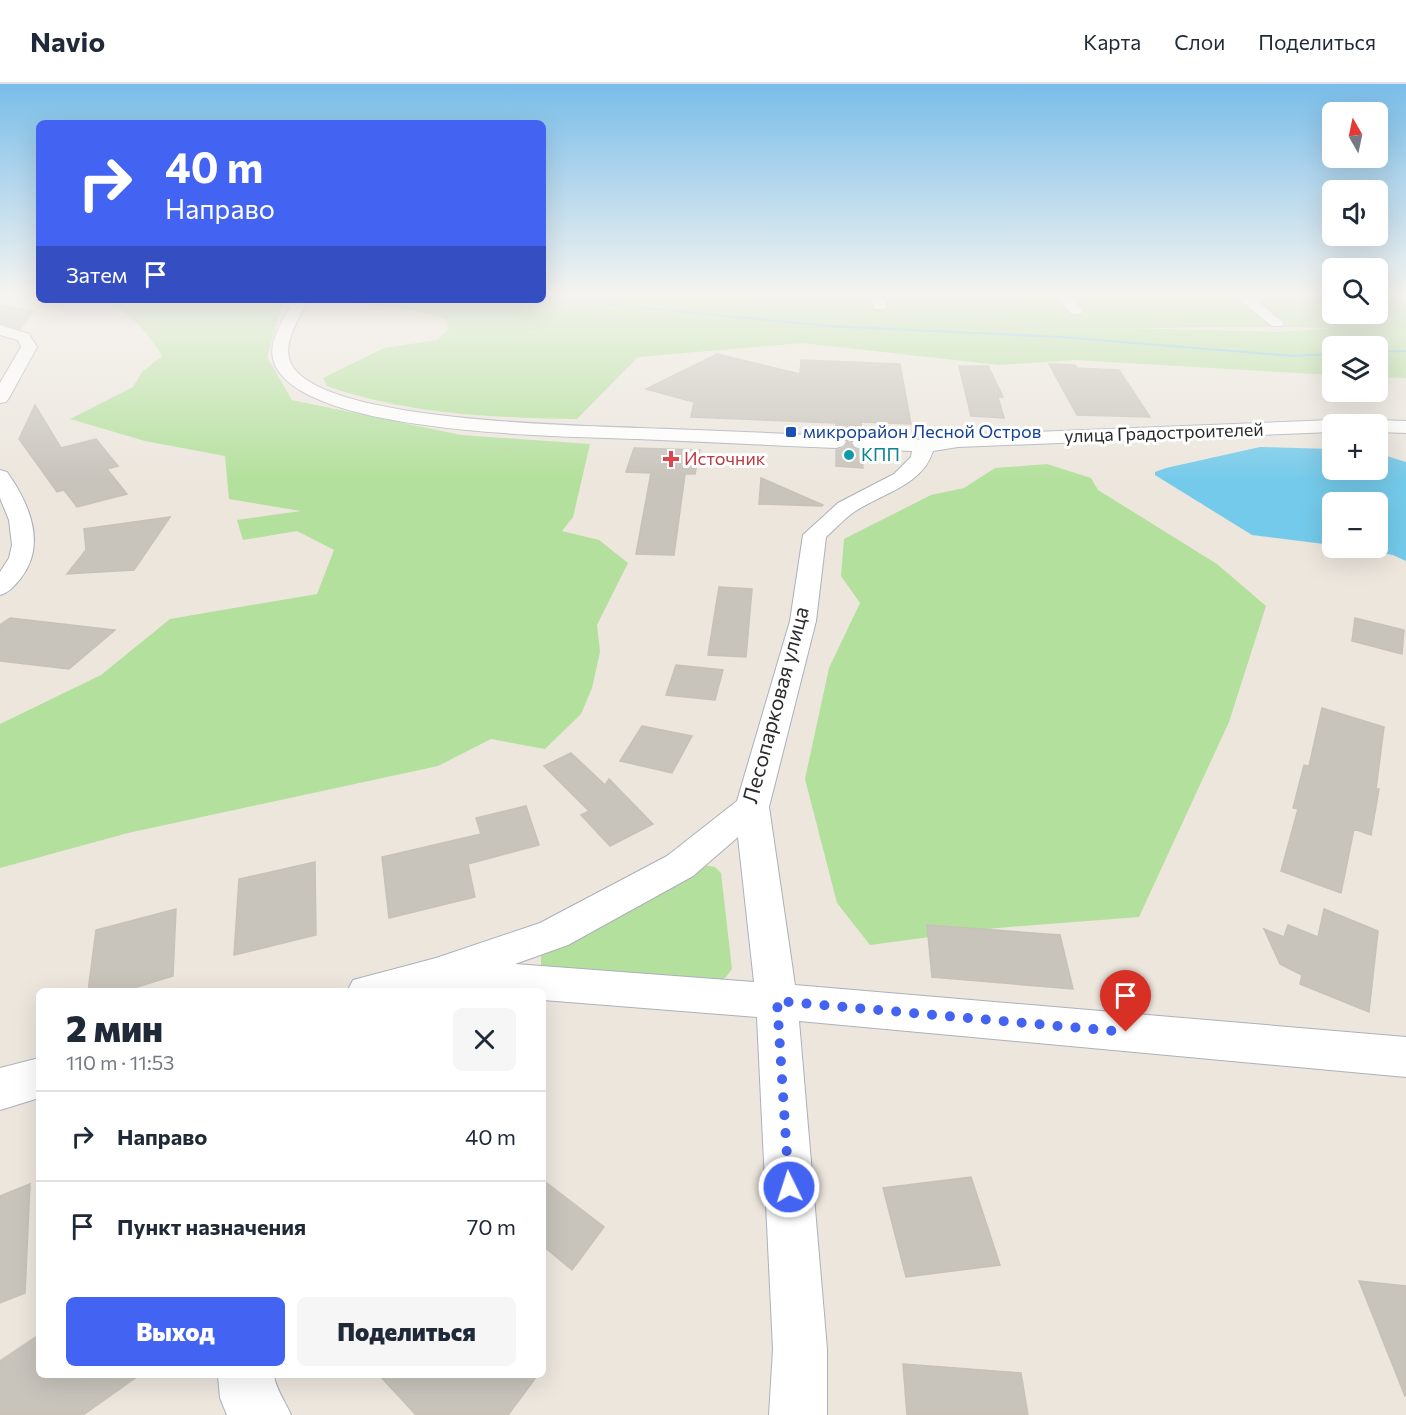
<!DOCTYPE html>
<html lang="ru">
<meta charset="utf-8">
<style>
body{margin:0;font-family:Commissioner,sans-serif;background:#f6f6f7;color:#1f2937;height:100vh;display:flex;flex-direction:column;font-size:22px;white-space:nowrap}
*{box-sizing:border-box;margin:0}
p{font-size:20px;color:#747a83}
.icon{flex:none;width:33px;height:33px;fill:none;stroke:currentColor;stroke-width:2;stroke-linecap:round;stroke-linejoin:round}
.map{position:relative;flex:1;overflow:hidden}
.sheet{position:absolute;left:36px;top:904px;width:510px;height:390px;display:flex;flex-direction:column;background:#fff;border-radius:9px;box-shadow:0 6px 24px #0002}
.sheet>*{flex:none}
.top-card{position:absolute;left:36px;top:36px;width:510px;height:183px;border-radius:9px;box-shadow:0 6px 24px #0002;background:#4363f3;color:#fff;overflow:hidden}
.needle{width:39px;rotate:351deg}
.controls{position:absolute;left:1322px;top:18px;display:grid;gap:12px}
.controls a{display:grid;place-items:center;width:66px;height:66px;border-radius:9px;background:#fff;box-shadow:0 6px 24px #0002;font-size:30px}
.pin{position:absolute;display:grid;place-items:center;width:51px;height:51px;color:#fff;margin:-62px -26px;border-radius:50% 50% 50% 0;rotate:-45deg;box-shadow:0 0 6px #0007}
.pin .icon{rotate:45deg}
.me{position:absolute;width:66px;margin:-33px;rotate:356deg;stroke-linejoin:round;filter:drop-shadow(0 0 4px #0008)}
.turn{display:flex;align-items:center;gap:21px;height:126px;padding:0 30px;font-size:27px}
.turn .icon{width:78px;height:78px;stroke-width:2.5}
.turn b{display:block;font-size:42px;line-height:51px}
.then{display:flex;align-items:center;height:57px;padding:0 30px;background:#0003;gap:12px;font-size:22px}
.round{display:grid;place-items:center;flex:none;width:63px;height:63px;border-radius:9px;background:#f6f6f7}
.overview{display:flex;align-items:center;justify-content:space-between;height:102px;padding:0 30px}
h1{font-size:36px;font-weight:800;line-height:45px}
.button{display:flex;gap:12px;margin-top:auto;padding:12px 30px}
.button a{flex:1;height:69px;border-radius:9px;background:#4363f3;color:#fff;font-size:24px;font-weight:800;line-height:69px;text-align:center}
.button a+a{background:#f6f6f7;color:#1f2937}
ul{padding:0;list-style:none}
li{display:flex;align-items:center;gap:18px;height:90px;padding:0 30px;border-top:2px solid #e0e1e3}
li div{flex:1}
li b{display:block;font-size:22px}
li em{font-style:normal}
header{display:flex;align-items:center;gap:36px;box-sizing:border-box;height:84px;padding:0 30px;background:#fff;border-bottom:2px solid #e0e1e3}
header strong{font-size:28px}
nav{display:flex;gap:33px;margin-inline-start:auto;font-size:21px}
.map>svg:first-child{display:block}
.green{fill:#b3e09c;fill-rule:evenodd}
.water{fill:#74caea}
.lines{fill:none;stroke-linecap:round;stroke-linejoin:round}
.stream{fill:#74caea;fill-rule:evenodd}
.building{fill:#c8c4bc;stroke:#c7c1b7;stroke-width:1.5}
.minor-casing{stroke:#adb0bb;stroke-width:2}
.minor{fill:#fff;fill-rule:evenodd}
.route{stroke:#4363f3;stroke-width:10;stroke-dasharray:0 18}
.transit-dot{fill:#1a4fb4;stroke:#fff;stroke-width:2}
.culture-dot{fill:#0f9aa8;stroke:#fff;stroke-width:2}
.health-dot{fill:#e0444e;stroke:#fff;stroke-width:2}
.labels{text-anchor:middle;stroke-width:6;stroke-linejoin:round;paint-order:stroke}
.far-transit-label{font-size:18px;fill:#164399;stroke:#fff;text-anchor:start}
.far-street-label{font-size:18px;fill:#2b2b2b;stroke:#fff}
.far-culture-label{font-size:18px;fill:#0d838f;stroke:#fff;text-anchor:start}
.far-health-label{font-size:18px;fill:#be3a42;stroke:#fff;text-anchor:start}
.street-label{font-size:21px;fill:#2b2b2b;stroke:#fff}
</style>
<header>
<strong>Navio</strong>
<nav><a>Карта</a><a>Слои</a><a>Поделиться</a></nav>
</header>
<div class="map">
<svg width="1406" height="1331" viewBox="0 0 1406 1331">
<rect width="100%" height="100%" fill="#ece6dd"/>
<path class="green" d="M 543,210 L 1332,210 L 1332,230 L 1377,230 L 1377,210 L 1406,210 L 1406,294 L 1377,293 L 1377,262 L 1332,262 L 1332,291 L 1075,276 L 999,281 L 802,259 L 638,273 L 577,335 C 492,334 407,330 327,302 L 323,294 L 384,264 L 437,256 L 449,245 L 446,234 L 387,222 L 319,216 L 543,216 ZM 1274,243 L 1333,244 L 1281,248 L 1126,244 Z
M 106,216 L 284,216 L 267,273 L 292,316 L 461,351 L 590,360 L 573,433 L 562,447 L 599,456 L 628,479 L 597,541 L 600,568 L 592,604 L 581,630 L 545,665 L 491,655 L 438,682 L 128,749 L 0,784 L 0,640 L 101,591 L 170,535 L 317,510 L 334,466 L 297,447 L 243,456 L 237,436 L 301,427 L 229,415 L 225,372 L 145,357 L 70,335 L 133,303 L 142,288 L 162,272 C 148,248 130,230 106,216 Z
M 1047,380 L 1091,394 L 1098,406 L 1217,480 L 1266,522 L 1229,638 L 1139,833 L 997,844 L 870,861 L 837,819 L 805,695 L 829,584 L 860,519 L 841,492 L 844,455 L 931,411 L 964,404 L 995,384 Z
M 704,781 L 715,783 L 721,789 L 732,885 L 726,893 L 715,900 L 541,884 L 541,872 L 547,864 Z"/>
<path class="water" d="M 1260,363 L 1332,365 L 1332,386 L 1377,386 L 1377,369 L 1406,378 L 1406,477 L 1393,471 L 1350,464 L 1377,464 L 1377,418 L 1332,418 L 1332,461 L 1252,451 L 1155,391 L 1155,388 L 1166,384 Z"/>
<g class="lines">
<path class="stream" d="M 543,213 L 828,241 L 1061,252 L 1293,271 L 1332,269 L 1332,271 L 1293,273 L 1061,254 L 828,243 L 543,215 Z
M 1406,266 L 1406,268 L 1377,269 L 1377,267 Z"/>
</g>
<path class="building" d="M 0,221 L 34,227 L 20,245 L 0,239 Z
M 717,270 L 800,290 L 801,276 L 900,280 L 911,340 L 861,338 L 862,351 L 854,353 L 850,359 L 854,365 L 862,367 L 863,384 L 836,382 L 836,366 L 844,364 L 848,358 L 844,352 L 836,350 L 836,339 L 691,333 L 694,318 L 646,305 Z
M 1049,280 L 1075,281 L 1077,284 L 1119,286 L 1150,333 L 1077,331 Z
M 959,282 L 988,282 L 1003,313 L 998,313 L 1004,334 L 971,332 Z
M 35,321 L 61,364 L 96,355 L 118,382 L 107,385 L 127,410 L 77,423 L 64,406 L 57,408 L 19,355 Z
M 634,364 L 700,366 L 695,390 L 685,390 L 674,471 L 636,470 L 651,389 L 626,388 Z
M 761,394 L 823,421 L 822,422 L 759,420 Z
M 170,433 L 134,486 L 67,490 L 86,466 L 84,445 Z
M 719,503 L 752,505 L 746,573 L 708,571 Z
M 10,534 L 115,546 L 69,585 L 0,577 L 0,541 Z
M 1355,534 L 1404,546 L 1402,570 L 1352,557 Z
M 676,581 L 723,586 L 715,616 L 666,611 Z
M 1322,624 L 1384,643 L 1376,705 L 1379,705 L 1371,751 L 1354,745 L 1341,809 L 1281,787 L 1298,725 L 1293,724 L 1304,681 L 1309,682 Z
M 642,642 L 692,652 L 672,689 L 620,677 Z
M 571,669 L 605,701 L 609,695 L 653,740 L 610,762 L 581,731 L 589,727 L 544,682 Z
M 526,722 L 539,761 L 468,780 L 475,813 L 389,834 L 382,773 L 481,750 L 476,734 Z
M 315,778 L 316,851 L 234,871 L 239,795 Z
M 176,825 L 173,892 L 121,908 L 88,908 L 96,846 Z
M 1324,825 L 1378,847 L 1369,928 L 1300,900 L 1302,891 L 1280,880 L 1264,845 L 1284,853 L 1288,841 L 1318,853 Z
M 927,841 L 1060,851 L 1073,905 L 932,893 Z
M 971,1093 L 1000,1181 L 906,1193 L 883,1104 Z
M 543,1096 L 604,1143 L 572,1186 L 543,1162 Z
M 30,1100 L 25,1209 L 0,1219 L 0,1112 Z
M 1359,1197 L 1406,1202 L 1406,1311 L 1405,1312 Z
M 39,1251 L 39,1292 L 138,1292 L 83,1331 L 0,1331 L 0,1277 Z
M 903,1280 L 1021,1289 L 1028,1331 L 907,1331 Z
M 380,1292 L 537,1292 L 508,1331 L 416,1331 Z"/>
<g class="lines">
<defs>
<path id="minor" d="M 869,210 L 883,210 L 887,222 L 885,225 L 875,225 Z
M 1056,210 L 1070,210 L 1083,227 L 1081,230 L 1071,230 Z
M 1232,210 L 1248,210 L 1284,239 L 1282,242 L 1272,242 Z
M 295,216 L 309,216 C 299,234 279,263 293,283 C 330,338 574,341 641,344 C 706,346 771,349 836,352 L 843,354 L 846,358 L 843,362 L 836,364 C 770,361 703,358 637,355 C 564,352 312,351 276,283 C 264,261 284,234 295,216 Z
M 0,241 L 29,250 L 37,263 L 9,314 L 6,318 L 0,319 L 0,299 L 21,263 L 18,256 L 0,251 Z
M 1332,336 L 1340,340 L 1332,340 L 1332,348 L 958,363 L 933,367 C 923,401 881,410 854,428 C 844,435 835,445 826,453 L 816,537 L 769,723 L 795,901 L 1406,953 L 1406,993 L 799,937 L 827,1265 L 827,1331 L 769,1331 L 773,1265 L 757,933 L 543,916 L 543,908 L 347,908 L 353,896 L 436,874 L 540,839 L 667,772 L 737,717 L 790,537 L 803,451 L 838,419 L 894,390 L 911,373 L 912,367 L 862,365 L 855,363 L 852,359 L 855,355 L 862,353 L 924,356 L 958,351 ZM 738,753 L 754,898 L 515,880 L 568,861 L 693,792 Z
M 1377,336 L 1406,337 L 1406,349 L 1377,348 L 1377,340 L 1369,340 Z
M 0,386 L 7,388 C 29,419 47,460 21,494 C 14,502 10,508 0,511 L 0,488 L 9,474 L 12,461 L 9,436 L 0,414 Z
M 39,974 L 39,1014 L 0,1026 L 0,984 Z
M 218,1292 L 274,1292 C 276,1305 285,1317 291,1331 L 227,1331 L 220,1314 Z"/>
</defs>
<use href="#minor" class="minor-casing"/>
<use href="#minor" class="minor"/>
</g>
<linearGradient id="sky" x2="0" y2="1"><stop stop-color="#79bde9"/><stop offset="0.53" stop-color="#f6f4f0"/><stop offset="1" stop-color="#f6f4f0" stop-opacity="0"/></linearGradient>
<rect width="1406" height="397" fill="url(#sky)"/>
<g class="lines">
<path class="route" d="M 789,1103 L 777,917 L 1126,948"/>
</g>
<rect class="transit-dot" x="785" y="342" width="12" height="12" rx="3"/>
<circle class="culture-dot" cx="849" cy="371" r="6"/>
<path class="health-dot" d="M668 366h6v6h6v6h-6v6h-6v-6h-6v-6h6z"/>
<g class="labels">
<g class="far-transit-label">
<text x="803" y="354">микрорайон Лесной Остров</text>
</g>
<g class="far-street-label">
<text transform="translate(1164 349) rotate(-2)" y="6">улица Градостроителей</text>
</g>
<g class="far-culture-label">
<text x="861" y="377">КПП</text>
</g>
<g class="far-health-label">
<text x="684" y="381">Источник</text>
</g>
<g class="street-label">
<text transform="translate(776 621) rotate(-75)" y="7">Лесопарковая улица</text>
</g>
</g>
</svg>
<div class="controls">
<a><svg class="needle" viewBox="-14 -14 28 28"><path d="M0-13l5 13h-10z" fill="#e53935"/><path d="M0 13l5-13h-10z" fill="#747a83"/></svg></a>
<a><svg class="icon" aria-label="sound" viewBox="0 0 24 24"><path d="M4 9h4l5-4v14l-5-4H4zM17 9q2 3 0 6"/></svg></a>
<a><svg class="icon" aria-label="search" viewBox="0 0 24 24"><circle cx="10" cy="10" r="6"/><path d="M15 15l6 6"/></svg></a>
<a><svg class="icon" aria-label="layers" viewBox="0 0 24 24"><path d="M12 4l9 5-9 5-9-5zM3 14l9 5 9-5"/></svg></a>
<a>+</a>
<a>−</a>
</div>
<div class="pin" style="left:1126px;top:948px;background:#d93025"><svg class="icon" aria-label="arrive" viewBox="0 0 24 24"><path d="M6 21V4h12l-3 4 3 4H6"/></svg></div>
<svg class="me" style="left:789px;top:1103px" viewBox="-20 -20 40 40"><circle r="17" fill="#4363f3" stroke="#fff" stroke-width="3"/><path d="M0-11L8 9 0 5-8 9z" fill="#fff"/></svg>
<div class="top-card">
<div class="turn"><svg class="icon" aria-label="right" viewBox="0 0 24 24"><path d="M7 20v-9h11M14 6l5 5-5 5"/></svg><div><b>40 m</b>Направо</div></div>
<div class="then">Затем<svg class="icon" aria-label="arrive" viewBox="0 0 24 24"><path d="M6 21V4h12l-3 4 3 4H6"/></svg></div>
</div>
<section class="sheet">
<div class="overview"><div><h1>2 мин</h1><p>110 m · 11:53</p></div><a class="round"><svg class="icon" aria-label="close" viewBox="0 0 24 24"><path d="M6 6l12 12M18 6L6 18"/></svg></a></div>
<ul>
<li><svg class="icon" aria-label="right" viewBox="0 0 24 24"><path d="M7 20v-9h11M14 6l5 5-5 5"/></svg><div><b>Направо</b></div><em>40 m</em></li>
<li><svg class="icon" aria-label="arrive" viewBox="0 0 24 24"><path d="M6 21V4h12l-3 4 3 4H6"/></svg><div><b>Пункт назначения</b></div><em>70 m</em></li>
</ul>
<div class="button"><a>Выход</a><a>Поделиться</a></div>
</section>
</div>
